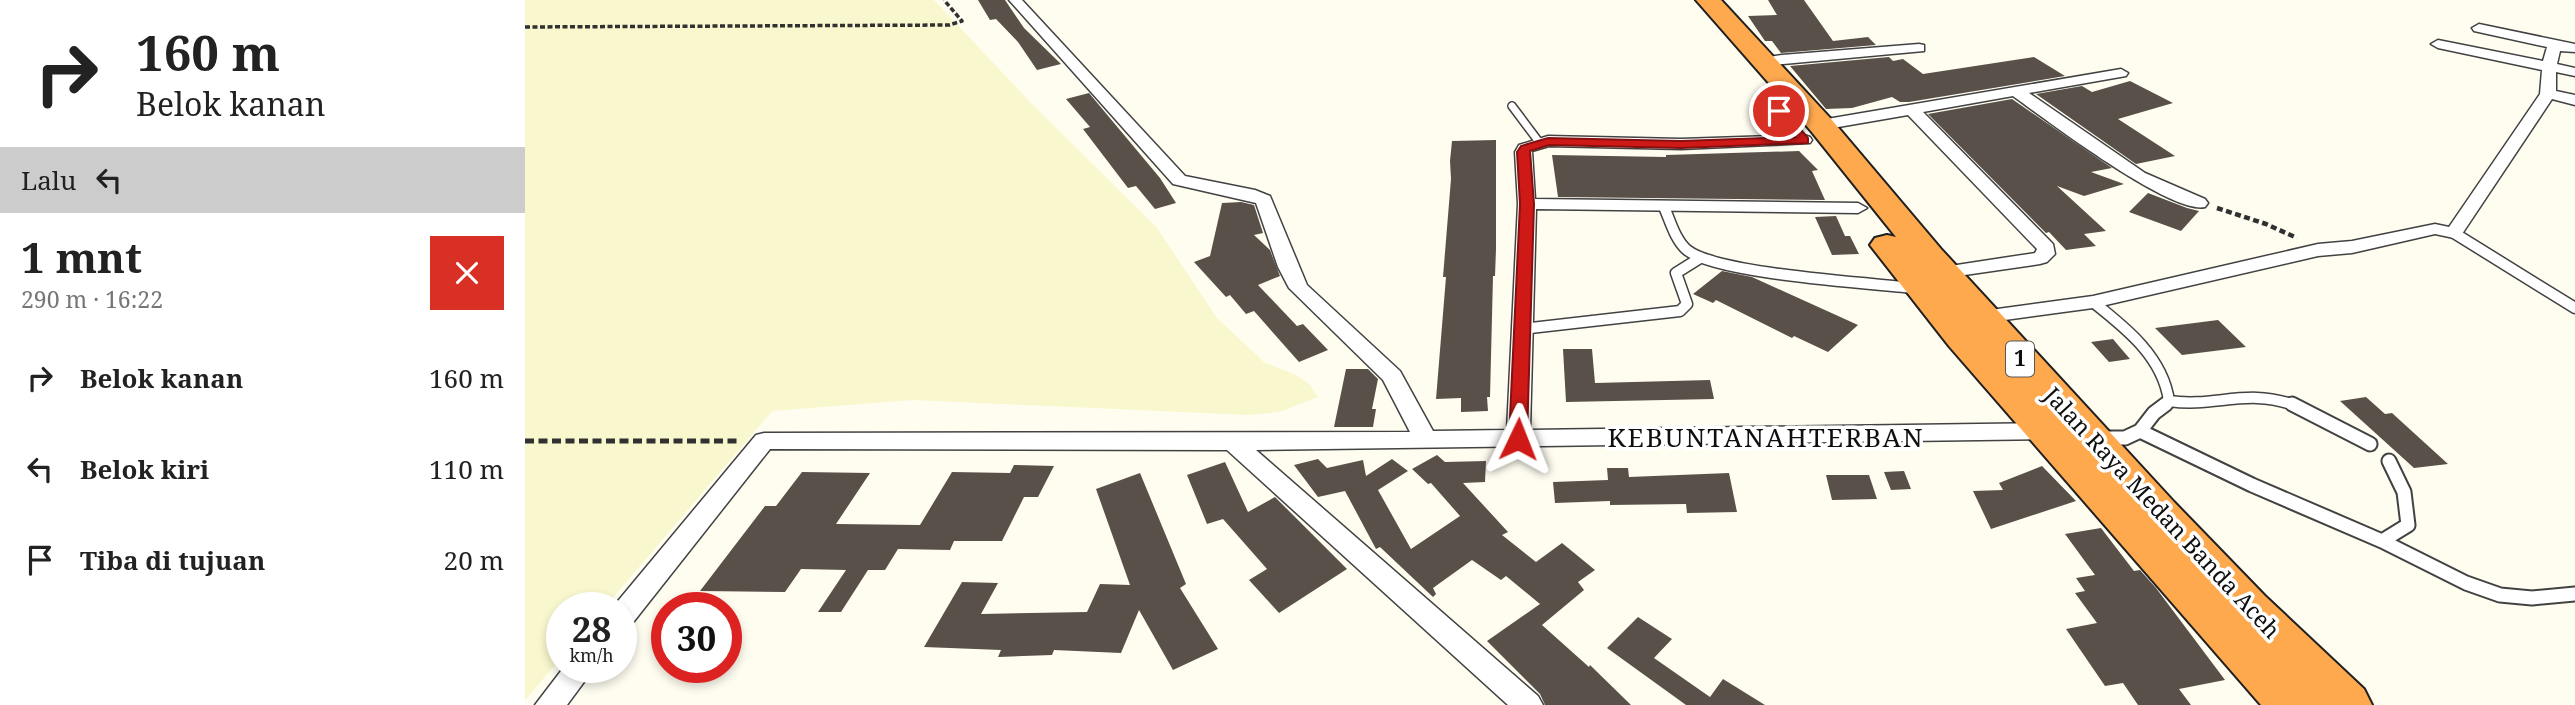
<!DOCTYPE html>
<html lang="id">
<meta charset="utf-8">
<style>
body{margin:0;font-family:"Noto Serif",serif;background:#f6f6f6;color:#222;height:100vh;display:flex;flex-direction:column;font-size:26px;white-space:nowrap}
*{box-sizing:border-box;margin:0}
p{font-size:23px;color:#767676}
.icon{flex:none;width:38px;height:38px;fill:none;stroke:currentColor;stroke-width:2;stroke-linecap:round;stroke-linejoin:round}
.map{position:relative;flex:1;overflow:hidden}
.sheet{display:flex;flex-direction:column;background:#fff;width:525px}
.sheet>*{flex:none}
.hud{background:#fff;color:#222;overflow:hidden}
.speed{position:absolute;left:21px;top:592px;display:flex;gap:14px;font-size:35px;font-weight:700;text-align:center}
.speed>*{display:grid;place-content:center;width:91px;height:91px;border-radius:50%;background:#fff;box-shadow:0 4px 10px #0003;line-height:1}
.speed small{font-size:18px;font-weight:400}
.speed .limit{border:10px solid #d22;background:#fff;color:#111}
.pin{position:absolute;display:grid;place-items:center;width:60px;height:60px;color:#fff;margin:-30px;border:4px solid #fff;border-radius:50%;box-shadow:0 2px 7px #0007}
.me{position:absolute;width:77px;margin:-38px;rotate:2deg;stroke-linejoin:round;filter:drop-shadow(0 0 5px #0008)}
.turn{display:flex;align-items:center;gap:24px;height:147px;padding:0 21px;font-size:32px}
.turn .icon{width:91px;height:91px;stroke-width:2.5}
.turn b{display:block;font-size:49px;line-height:60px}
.then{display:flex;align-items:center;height:66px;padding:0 21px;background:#0003;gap:14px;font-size:26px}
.round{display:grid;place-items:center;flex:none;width:74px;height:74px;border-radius:0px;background:#f6f6f6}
.overview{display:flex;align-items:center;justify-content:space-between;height:119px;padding:0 21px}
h1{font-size:42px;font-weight:700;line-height:52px}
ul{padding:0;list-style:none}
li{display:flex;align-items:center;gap:21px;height:91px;padding:0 21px}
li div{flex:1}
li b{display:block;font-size:26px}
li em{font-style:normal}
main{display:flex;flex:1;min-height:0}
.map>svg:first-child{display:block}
.farmland{fill:#f9f7cd}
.building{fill:#59504a}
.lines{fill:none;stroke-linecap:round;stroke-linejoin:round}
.lane-far2-casing{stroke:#424242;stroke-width:10}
.lane-far1-casing{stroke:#424242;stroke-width:13}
.lane-casing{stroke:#424242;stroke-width:17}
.street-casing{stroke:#424242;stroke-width:3}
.highway-casing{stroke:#202020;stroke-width:4}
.path-far2{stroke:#313131;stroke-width:3.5;stroke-dasharray:5 2.5;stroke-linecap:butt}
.path-far1{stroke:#313131;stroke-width:4.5;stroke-dasharray:6 3.5;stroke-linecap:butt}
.path{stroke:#313131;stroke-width:5;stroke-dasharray:9 4.5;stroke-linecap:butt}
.lane-far2{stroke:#fff;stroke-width:7}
.lane-far1{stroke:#fff;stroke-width:10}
.lane{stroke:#fff;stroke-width:13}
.street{fill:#fff;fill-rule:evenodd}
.highway{fill:#ffa94e;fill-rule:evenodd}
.route{fill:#ce1917;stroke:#86100f;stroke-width:2}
.labels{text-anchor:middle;stroke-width:7;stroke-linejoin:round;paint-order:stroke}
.shield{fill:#fff;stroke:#575757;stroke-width:2}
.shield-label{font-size:21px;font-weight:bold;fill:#0f0f0f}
.street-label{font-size:23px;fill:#0f0f0f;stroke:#fff}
.quarter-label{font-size:26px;letter-spacing:2px;fill:#0f0f0f;stroke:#fff}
</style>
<main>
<section class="sheet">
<div class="hud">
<div class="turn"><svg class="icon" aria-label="right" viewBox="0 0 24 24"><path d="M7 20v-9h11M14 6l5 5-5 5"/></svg><div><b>160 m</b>Belok kanan</div></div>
<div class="then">Lalu<svg class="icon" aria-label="left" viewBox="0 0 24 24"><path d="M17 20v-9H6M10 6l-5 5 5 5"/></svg></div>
</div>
<div class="overview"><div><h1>1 mnt</h1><p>290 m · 16:22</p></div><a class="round" style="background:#d93025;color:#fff"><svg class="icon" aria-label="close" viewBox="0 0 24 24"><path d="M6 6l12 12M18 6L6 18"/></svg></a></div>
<ul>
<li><svg class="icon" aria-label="right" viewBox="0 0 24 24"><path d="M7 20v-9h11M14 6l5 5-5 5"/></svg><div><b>Belok kanan</b></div><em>160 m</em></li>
<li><svg class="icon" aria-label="left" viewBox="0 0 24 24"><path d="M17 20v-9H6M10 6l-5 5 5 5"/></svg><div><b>Belok kiri</b></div><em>110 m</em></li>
<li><svg class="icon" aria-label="arrive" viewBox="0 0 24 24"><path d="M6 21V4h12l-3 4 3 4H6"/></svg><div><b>Tiba di tujuan</b></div><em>20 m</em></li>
</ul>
</section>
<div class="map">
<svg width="2050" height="705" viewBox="0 0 2050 705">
<rect width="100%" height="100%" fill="#fffdf0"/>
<path class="farmland" d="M 0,0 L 409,0 L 506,103 L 632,228 L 692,318 L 739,362 L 771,375 L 785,385 L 793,397 L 754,412 L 723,415 L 388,400 L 247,411 L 80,607 L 37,607 L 37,657 L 0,700 Z"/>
<path class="building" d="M 453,0 L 480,0 L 499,28 L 536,64 L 512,70 L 493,42 L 471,19 L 465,20 Z
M 1243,0 L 1279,0 L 1308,41 L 1343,37 L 1351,45 L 1256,53 L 1247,41 L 1240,41 L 1223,16 L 1252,15 Z
M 1364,57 L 1368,61 L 1378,59 L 1398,74 L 1509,57 L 1540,76 L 1384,102 L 1375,102 L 1367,97 L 1327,108 L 1301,109 L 1265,66 Z
M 1605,81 L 1648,103 L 1593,119 L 1650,156 L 1611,164 L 1511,94 L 1557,86 L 1567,92 Z
M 564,93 L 635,178 L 651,203 L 630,209 L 611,186 L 603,188 L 558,129 L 565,127 L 541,99 Z
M 1487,99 L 1587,168 L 1566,172 L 1599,184 L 1559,196 L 1532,186 L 1581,231 L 1559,234 L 1571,246 L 1541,250 L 1524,232 L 1521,233 L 1403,114 Z
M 971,140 L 971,249 L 970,276 L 968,276 L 965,397 L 962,397 L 963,411 L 936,412 L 936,398 L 911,399 L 921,277 L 918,277 L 926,179 L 925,161 L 927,141 Z
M 1274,151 L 1293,170 L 1287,171 L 1300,200 L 1033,197 L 1027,155 L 1141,157 L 1141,155 Z
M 1623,193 L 1662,208 L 1674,211 L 1656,231 L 1604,212 Z
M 716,202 L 729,205 L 738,233 L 729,235 L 745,250 L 755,276 L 733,285 L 772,326 L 778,324 L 803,350 L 774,362 L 729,311 L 721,314 L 705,295 L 701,297 L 669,262 L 685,256 L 697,203 Z
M 1311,216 L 1320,236 L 1325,236 L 1334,254 L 1307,255 L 1290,217 Z
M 1197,271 L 1227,277 L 1333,325 L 1303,352 L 1269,336 L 1267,338 L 1191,300 L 1188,303 L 1168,294 Z
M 1693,320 L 1721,347 L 1657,355 L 1630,328 Z
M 1588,339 L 1593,345 L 1605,359 L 1584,362 L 1566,342 Z
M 1038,349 L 1067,349 L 1070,383 L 1185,380 L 1189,399 L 1041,402 Z
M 821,369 L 843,369 L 853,379 L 847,409 L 851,409 L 848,427 L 809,427 Z
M 1841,397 L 1860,414 L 1867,413 L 1923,464 L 1889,468 L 1815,401 Z
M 912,455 L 920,462 L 961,461 L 960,482 L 938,483 L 983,532 L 977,535 L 1011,562 L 1037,543 L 1070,570 L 1053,582 L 1059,590 L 1017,625 L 1064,667 L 1065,665 L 1106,705 L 1020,705 L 1015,694 L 962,641 L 1015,604 L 981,576 L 976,580 L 947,560 L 908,588 L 911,594 L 908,597 L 855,547 L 851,549 L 820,491 L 793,497 L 769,465 L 793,459 L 802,468 L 838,460 L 841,476 L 867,459 L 883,471 L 853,490 L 886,549 L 935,516 L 906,483 L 903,484 L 887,469 Z
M 700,462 L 723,512 L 750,497 L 822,569 L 754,613 L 724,580 L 742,569 L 698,519 L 682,524 L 662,475 Z
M 489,465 L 529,466 L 513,497 L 499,497 L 477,541 L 429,541 L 425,550 L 373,549 L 360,570 L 343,570 L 316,612 L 293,612 L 321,570 L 276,569 L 260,592 L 175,591 L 240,506 L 251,506 L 277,472 L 345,473 L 311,524 L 395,525 L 427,472 L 485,473 Z
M 1517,466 L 1551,501 L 1466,529 L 1448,491 L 1478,490 L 1474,483 Z
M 1082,468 L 1103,468 L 1104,477 L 1204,473 L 1212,512 L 1162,513 L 1161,504 L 1085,505 L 1085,501 L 1030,503 L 1028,482 L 1083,480 Z
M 1379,471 L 1386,489 L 1366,490 L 1359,472 Z
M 615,473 L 661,584 L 655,588 L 693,649 L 648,670 L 614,610 L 596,653 L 529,650 L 527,655 L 473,657 L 476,650 L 399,647 L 437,582 L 473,583 L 456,614 L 562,612 L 575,584 L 605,585 L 571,489 Z
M 1301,475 L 1344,475 L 1352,499 L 1307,500 Z
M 1576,528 L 1609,571 L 1615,570 L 1631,588 L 1700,680 L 1654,689 L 1666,705 L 1613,705 L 1598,683 L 1580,686 L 1541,629 L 1572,623 L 1550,593 L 1560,591 L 1551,578 L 1570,575 L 1540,534 Z
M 1113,617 L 1147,639 L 1129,658 L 1185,697 L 1198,679 L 1240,705 L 1161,705 L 1082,648 Z"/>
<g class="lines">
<defs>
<path id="lane-far2" d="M 987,106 L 1014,142"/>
<path id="lane-far1" d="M 1139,207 C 1145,220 1150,240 1162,250 C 1192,274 1344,283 1389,288
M 1929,233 L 2050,308
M 1568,302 C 1601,328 1638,357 1644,401 L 1638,406
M 997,329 L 1155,311 L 1162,304 L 1151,273 L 1175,258
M 1644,401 C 1692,408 1721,387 1772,406"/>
<path id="lane" d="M 1767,404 L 1845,444
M 1615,431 L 1629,413 L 1641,404
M 1576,438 L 1600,438 L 1615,431 L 1727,485 L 1857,541 L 1941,583 L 1975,595 L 2007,598 L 2050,594
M 1857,541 L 1883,525 L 1879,492 L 1864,461"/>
<path id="street" d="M 484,0 L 497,0 L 660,176 L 730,190 L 745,196 L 782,285 L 875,371 L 908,431 L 982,430 L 993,204 L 990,152 L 994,145 L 1023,136 L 1156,139 L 1279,135 L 1285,137 L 1287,140 L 1285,143 L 1156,149 L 1024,146 L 1007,151 L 1010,199 L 1333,203 L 1342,208 L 1333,213 L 1011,209 L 1005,430 L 1520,423 L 1528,425 L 1531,431 L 1528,437 L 1520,439 L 731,450 L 1013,696 L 1018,705 L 983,705 L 702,450 L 245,449 L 106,625 L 96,628 L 96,607 L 88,607 L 231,435 L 239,433 L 885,432 L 858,380 L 764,288 L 753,267 L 731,203 L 648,184 Z
M 1954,24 L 2050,44 L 2050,52 L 2035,51 L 2032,64 L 2050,68 L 2050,76 L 2031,72 L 2031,91 L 2050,95 L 2050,105 L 2027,99 L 1935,237 L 1929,238 L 1910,234 L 1827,253 L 1793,256 L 1568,308 L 1458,323 L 1451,321 L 1448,317 L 1451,313 L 1458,311 L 1568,296 L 1793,244 L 1827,241 L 1910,224 L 1924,227 L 2015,94 L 2017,70 L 1913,48 L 1906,44 L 1913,40 L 2018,61 L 2022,47 L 1949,31 L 1947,28 Z
M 1394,44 L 1399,45 L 1399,51 L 1237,66 L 1230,62 L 1237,58 L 1257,55 Z
M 1596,69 L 1603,73 L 1601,76 L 1504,93 L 1620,173 L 1680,199 L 1683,203 L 1680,207 C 1646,215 1520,119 1488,96 L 1398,112 L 1528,244 L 1530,254 L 1522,262 L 1515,264 L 1419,278 L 1412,276 L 1409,272 L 1412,268 L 1510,253 L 1512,249 L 1383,115 L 1296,130 L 1288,125 L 1296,120 Z
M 39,667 L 70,667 L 42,705 L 10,705 Z"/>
<path id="highway" d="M 1171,0 L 1196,0 L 1306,119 L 1416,249 L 1649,502 L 1740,596 L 1839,689 L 1847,705 L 1736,705 L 1424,346 L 1345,245 L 1350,238 L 1362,235 L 1371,237 L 1286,131 Z"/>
</defs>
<use href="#lane-far2" class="lane-far2-casing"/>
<use href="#lane-far1" class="lane-far1-casing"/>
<use href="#lane" class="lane-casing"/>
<use href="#street" class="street-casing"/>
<use href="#highway" class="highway-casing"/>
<path class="path-far2" d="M 0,27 L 424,25 L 437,21 L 419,0"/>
<path class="path-far1" d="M 1692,208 L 1741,224 L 1772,238"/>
<path class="path" d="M 0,441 L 213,441"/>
<use href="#lane-far2" class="lane-far2"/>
<use href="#lane-far1" class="lane-far1"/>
<use href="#lane" class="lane"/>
<use href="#street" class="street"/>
<use href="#highway" class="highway"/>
</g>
<path class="route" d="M 1250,108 L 1258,108 L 1283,138 L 1283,143 L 1156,148 L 1024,145 L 1005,151 L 1009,204 L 1002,439 L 993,445 L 987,443 L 984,439 L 995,204 L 992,152 L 996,146 L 1023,138 L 1156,141 L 1270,137 L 1248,111 Z"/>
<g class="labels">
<rect class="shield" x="1481" y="341.5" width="28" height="35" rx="5"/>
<g class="shield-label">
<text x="1495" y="366">1</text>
</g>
<g class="street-label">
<text transform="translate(1637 513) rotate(47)" y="8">Jalan Raya Medan Banda Aceh</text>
</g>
<g class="quarter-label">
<text x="1241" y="447">KEBUNTANAHTERBAN</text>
</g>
</g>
</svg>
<div class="speed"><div>28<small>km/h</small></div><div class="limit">30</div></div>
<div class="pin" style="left:1254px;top:111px;background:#d93025"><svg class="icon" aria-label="arrive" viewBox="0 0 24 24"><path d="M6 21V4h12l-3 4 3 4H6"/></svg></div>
<svg class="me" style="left:993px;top:439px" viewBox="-20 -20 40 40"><path d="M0-17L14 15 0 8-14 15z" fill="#ce1917" stroke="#fff" stroke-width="4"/></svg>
</div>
</main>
